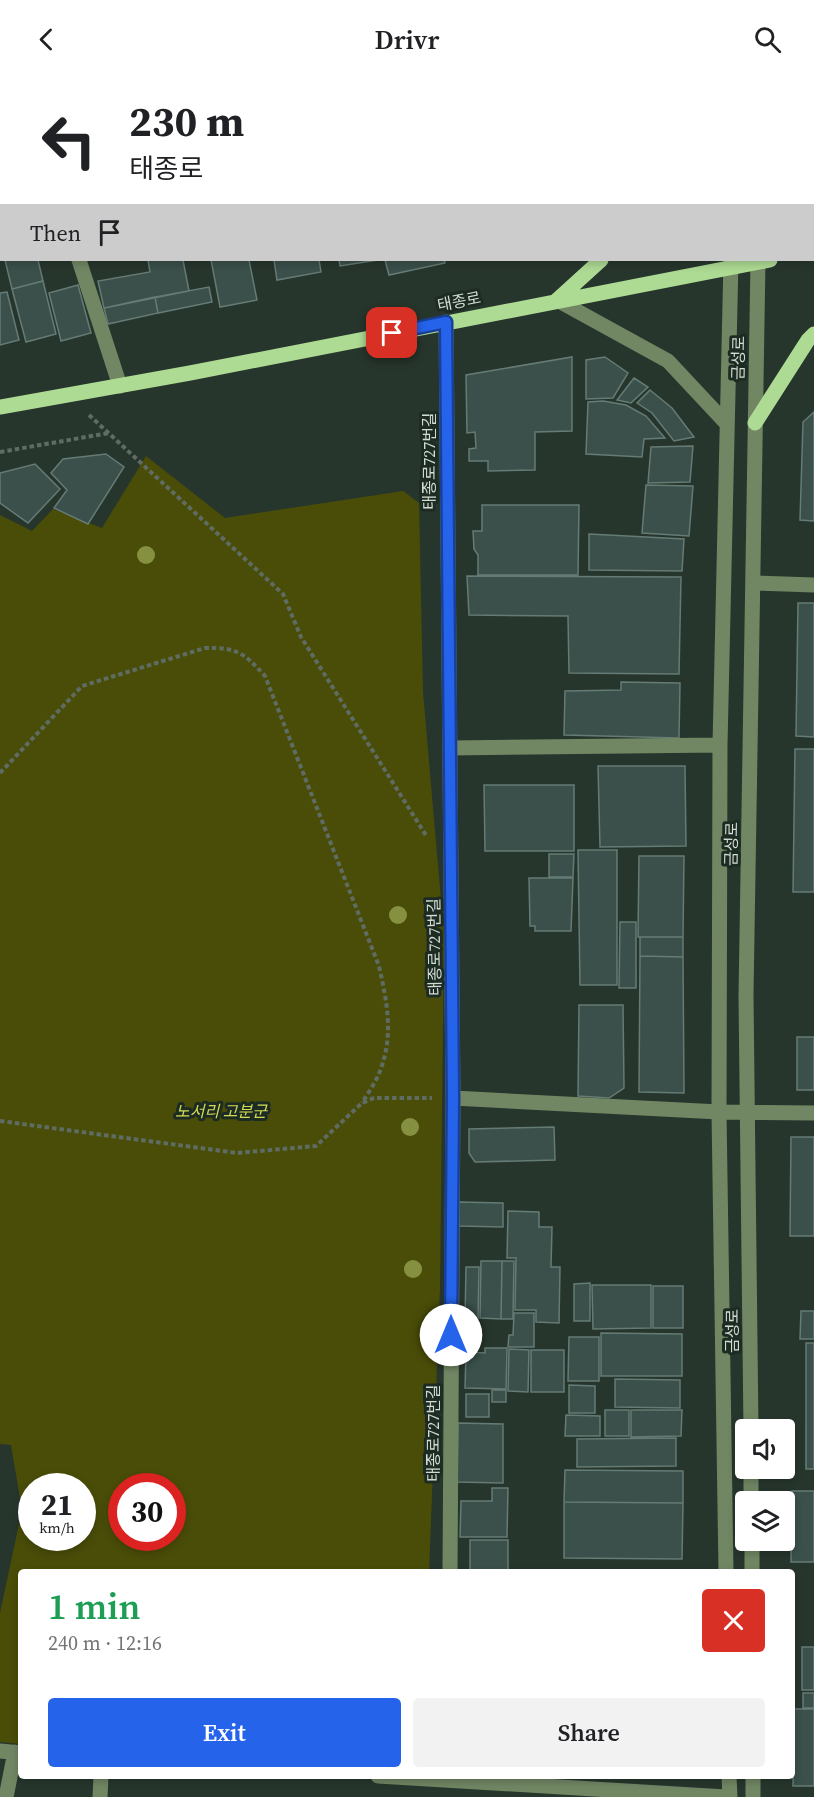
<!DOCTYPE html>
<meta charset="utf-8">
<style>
body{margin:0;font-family:"Source Serif 4","Noto Sans KR",serif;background:#f2f2f2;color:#202124;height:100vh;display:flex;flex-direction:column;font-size:22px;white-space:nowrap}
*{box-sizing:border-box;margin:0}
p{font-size:20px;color:#757577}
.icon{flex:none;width:33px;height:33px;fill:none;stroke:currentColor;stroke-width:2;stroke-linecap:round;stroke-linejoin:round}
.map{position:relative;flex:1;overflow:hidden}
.drawer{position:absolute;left:18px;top:1491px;width:777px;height:210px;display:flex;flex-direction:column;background:#fff;border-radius:6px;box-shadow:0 3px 9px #0003}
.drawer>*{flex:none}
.top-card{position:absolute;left:0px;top:0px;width:814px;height:183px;box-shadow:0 3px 9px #0003;background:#fff;color:#202124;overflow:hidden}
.buttons{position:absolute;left:735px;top:1341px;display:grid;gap:12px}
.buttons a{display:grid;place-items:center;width:60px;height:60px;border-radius:6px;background:#fff;box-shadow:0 3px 9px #0003;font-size:30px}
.speed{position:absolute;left:18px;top:1395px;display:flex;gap:12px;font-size:30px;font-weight:700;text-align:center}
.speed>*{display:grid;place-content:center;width:78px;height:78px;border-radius:50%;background:#fff;box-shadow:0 3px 9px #0003;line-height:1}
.speed small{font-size:15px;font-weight:400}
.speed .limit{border:9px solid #d22;background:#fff;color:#111}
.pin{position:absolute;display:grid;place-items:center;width:51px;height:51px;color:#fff;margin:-26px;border-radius:12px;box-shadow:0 3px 9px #0006}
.me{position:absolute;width:66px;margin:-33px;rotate:0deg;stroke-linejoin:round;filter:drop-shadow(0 0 4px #0008)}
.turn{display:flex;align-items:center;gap:21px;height:126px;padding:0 30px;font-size:27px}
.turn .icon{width:78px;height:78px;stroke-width:2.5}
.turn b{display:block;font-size:42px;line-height:51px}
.then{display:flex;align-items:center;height:57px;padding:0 30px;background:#0003;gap:12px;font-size:22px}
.round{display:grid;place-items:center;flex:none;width:63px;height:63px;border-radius:6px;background:#f2f2f2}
.overview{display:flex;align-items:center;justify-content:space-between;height:102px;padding:0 30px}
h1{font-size:36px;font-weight:600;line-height:45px;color:#1e9e55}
.action{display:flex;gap:12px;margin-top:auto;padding:12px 30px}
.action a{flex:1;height:69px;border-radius:6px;background:#2563eb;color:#fff;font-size:24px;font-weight:600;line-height:69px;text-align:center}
.action a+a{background:#f2f2f2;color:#202124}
header{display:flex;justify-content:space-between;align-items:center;height:78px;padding:0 30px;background:#fff;font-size:27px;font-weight:600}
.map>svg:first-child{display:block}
.green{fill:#4a4d08;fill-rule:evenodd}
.building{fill:#3b504b;stroke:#657b75;stroke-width:1.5}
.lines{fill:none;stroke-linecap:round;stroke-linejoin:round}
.path{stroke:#5f6c63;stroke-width:4;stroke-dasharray:4.5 3;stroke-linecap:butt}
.minor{stroke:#718764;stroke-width:15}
.major{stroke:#aedb94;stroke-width:15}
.tree{fill:#859041}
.route-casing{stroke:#184099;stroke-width:15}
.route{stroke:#2563eb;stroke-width:10}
.labels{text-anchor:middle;stroke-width:6;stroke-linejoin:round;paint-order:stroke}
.street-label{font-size:16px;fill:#d2dbd4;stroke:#1d2c23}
.park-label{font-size:16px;font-style:italic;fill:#d2d953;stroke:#1d2c23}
</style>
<header><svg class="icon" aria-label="back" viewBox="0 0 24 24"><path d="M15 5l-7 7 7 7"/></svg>Drivr<svg class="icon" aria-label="search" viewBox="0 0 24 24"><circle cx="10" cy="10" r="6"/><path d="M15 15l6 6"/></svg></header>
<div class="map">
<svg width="814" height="1719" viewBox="0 0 814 1719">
<rect width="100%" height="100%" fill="#27362c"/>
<path class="green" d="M 146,378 L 225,440 L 403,413 L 419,425 L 423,614 L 444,857 L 440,1209 L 429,1494 L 21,1494 L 21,1666 L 0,1664 L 0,1535 L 22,1432 L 11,1367 L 0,1366 L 0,437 L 32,453 L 53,431 L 102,450 ZM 32,1408 L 82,1408 L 82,1460 L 32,1460 ZM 122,1408 L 172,1408 L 172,1460 L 122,1460 Z"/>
<path class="building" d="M 42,0 L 102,0 L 103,2 L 43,2 Z
M 403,0 L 511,0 L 512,2 L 403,2 Z
M 0,101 L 2,101 L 0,165 Z
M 5,182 L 38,182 L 43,203 L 12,211 Z
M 148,182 L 183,182 L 189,213 L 104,230 L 98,203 L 150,194 Z
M 211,182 L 249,182 L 257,222 L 220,229 Z
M 274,182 L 319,182 L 321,194 L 277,202 Z
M 339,182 L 378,182 L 340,188 Z
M 385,182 L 444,182 L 445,185 L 389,197 Z
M 43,203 L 56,256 L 26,264 L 12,211 Z
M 78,207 L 91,255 L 61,263 L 49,215 Z
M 209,209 L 212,224 L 158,235 L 155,219 Z
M 7,214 L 19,262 L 0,267 L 0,215 Z
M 155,219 L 158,235 L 108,246 L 104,230 Z
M 572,279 L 572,353 L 535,354 L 535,392 L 488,393 L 488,383 L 469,383 L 469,371 L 476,370 L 475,354 L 467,355 L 466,297 Z
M 605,279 L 628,295 L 613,320 L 586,321 L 586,282 Z
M 634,300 L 648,309 L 631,325 L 617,322 Z
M 650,312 L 672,330 L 694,359 L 674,363 L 652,335 L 637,325 Z
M 603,323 L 626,327 L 646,338 L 665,360 L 644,361 L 642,379 L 586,376 L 588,324 Z
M 814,334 L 814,443 L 800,442 L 803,344 Z
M 693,368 L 690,404 L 648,405 L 651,369 Z
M 106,376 L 124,389 L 88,446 L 54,430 L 67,412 L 51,395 L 63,381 Z
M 35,386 L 60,411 L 28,445 L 0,425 L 0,395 Z
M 646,407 L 693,408 L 689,458 L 642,455 Z
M 482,427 L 579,427 L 578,497 L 478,497 L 478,477 L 474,471 L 473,453 L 482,453 Z
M 589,456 L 684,461 L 682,493 L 589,492 Z
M 467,498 L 681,499 L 679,596 L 569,595 L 568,538 L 469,537 Z
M 798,525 L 814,525 L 814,659 L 796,658 Z
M 621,604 L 680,605 L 679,660 L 564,657 L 565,613 L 621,612 Z
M 795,671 L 814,671 L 814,814 L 793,814 Z
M 598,688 L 685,688 L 686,768 L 600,769 Z
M 484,707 L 574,707 L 574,773 L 485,773 Z
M 578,772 L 617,772 L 617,907 L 580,907 Z
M 549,776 L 574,776 L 573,799 L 549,799 Z
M 639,778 L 684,778 L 683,859 L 638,859 Z
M 529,800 L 573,800 L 571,853 L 535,853 L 535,848 L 530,848 Z
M 620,844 L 636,844 L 636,910 L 619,910 Z
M 640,859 L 683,859 L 683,879 L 640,878 Z
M 640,878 L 683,879 L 684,1015 L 639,1014 Z
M 579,927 L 623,927 L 624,1010 L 609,1020 L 578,1018 Z
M 797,959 L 814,959 L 814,1012 L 797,1012 Z
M 554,1049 L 555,1082 L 475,1084 L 469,1075 L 469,1051 Z
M 791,1059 L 814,1059 L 814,1158 L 790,1158 Z
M 459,1124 L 503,1125 L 503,1149 L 459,1148 Z
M 508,1133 L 539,1134 L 539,1149 L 552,1149 L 551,1189 L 560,1189 L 559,1245 L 536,1244 L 536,1232 L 515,1232 L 516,1180 L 507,1180 Z
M 481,1183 L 502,1183 L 501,1241 L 480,1240 Z
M 502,1183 L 514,1183 L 513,1241 L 501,1241 Z
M 466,1189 L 479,1189 L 478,1241 L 465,1241 Z
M 590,1205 L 590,1243 L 574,1243 L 574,1206 Z
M 592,1207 L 651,1207 L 651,1250 L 593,1251 Z
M 653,1208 L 683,1208 L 683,1250 L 653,1250 Z
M 801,1233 L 814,1233 L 814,1261 L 800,1261 Z
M 514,1235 L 534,1235 L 534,1269 L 508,1269 L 509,1257 L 513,1257 Z
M 601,1255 L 682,1256 L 682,1298 L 601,1298 Z
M 569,1259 L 599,1259 L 599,1303 L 568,1303 Z
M 806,1265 L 814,1265 L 814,1391 L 806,1391 Z
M 485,1270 L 507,1270 L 506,1311 L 465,1310 L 466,1274 L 485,1275 Z
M 509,1271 L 529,1272 L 528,1314 L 508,1313 Z
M 531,1272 L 564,1272 L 564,1314 L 531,1314 Z
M 615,1301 L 680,1302 L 680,1330 L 615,1329 Z
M 569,1307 L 595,1308 L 595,1335 L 569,1335 Z
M 492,1312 L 506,1312 L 506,1324 L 492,1324 Z
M 466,1316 L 489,1316 L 489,1339 L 466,1339 Z
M 605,1332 L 629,1332 L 629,1358 L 605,1358 Z
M 631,1332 L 682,1332 L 681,1358 L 631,1359 Z
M 566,1337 L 600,1338 L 600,1358 L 565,1358 Z
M 458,1345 L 503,1346 L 503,1405 L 457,1404 Z
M 676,1360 L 676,1388 L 577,1389 L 577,1361 Z
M 565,1392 L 683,1393 L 683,1425 L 564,1424 Z
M 492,1410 L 508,1410 L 507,1459 L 460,1459 L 461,1423 L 492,1423 Z
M 792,1413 L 814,1413 L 814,1484 L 791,1484 Z
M 564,1424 L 683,1425 L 682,1481 L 564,1480 Z
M 470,1462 L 508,1462 L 508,1494 L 470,1494 Z
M 802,1569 L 814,1569 L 814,1612 L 802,1612 Z
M 803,1615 L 814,1615 L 814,1630 L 803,1630 Z
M 794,1631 L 814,1631 L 814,1708 L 793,1708 Z"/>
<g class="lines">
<path class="path" d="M 89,337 L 283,516 L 301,559 L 427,759
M 0,374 L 109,355
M 0,695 L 82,608 L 205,570 C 237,569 244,575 265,598 L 379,888 C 387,924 394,957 380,993 C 376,1004 368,1015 362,1025
M 0,1043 L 237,1075 L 316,1068 L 362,1025 L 374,1020 L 432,1020"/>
<path class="minor" d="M 20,0 L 21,2
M 736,2 L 736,0
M 760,2 L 760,0
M 813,94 L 814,95
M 79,182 L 120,308
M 557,222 L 668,283 L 726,345
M 446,244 L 453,1020 L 450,1494
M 753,505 L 814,507
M 450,670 L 720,667
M 453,1020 L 719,1034 L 814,1035
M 751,1352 L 746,918 L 758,182
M 751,1390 L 751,1424
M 752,1462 L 752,1494
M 726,1494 L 719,1034 L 720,667 L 731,182
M 0,1673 L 21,1675
M 378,1698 L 726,1719
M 729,1698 L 730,1719
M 753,1698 L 753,1719
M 6,1719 L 15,1674
M 100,1719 L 101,1698"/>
<path class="major" d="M 813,174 L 814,173
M 557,222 L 601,182
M 0,329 L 190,295 L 770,182
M 755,345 L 808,262 L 814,256"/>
</g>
<g class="tree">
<circle cx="146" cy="477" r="9"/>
<circle cx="398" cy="837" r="9"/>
<circle cx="410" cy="1049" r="9"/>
<circle cx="413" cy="1191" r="9"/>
</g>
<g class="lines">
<defs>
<path id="route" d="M 392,255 L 446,244 L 453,1020 L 451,1257"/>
</defs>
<use href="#route" class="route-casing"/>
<use href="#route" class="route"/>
</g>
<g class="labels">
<g class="street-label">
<text transform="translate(459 223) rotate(-11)" y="6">태종로</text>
<text transform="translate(738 280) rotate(-89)" y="6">금성로</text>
<text transform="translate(429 383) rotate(-90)" y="6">태종로727번길</text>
<text transform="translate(731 766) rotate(-89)" y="6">금성로</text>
<text transform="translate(434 869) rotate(-91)" y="6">태종로727번길</text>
<text transform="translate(732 1253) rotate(-90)" y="6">금성로</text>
<text transform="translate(433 1355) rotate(-90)" y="6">태종로727번길</text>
</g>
<g class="park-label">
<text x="221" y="1039">노서리 고분군</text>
</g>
</g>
</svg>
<div class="buttons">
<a><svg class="icon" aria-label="sound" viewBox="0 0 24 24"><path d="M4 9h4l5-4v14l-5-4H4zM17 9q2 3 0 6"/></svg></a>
<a><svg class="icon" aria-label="layers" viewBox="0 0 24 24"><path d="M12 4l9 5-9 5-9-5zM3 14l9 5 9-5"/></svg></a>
</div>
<div class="speed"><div>21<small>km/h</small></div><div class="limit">30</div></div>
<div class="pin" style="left:392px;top:255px;background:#d93025"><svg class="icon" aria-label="arrive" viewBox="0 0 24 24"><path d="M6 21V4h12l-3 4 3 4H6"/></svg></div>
<svg class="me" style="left:451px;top:1257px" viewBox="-20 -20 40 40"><circle r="19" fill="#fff"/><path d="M0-13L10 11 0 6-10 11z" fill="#2563eb"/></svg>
<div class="top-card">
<div class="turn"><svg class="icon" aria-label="left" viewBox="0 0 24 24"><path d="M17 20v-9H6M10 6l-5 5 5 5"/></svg><div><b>230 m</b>태종로</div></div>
<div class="then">Then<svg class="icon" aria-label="arrive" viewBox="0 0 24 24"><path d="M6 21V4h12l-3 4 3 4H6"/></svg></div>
</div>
<section class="drawer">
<div class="overview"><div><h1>1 min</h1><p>240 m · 12:16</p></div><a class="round" style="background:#d93025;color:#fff"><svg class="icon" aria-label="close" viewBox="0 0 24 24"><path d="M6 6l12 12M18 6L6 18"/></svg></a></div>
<div class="action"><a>Exit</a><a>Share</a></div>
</section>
</div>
